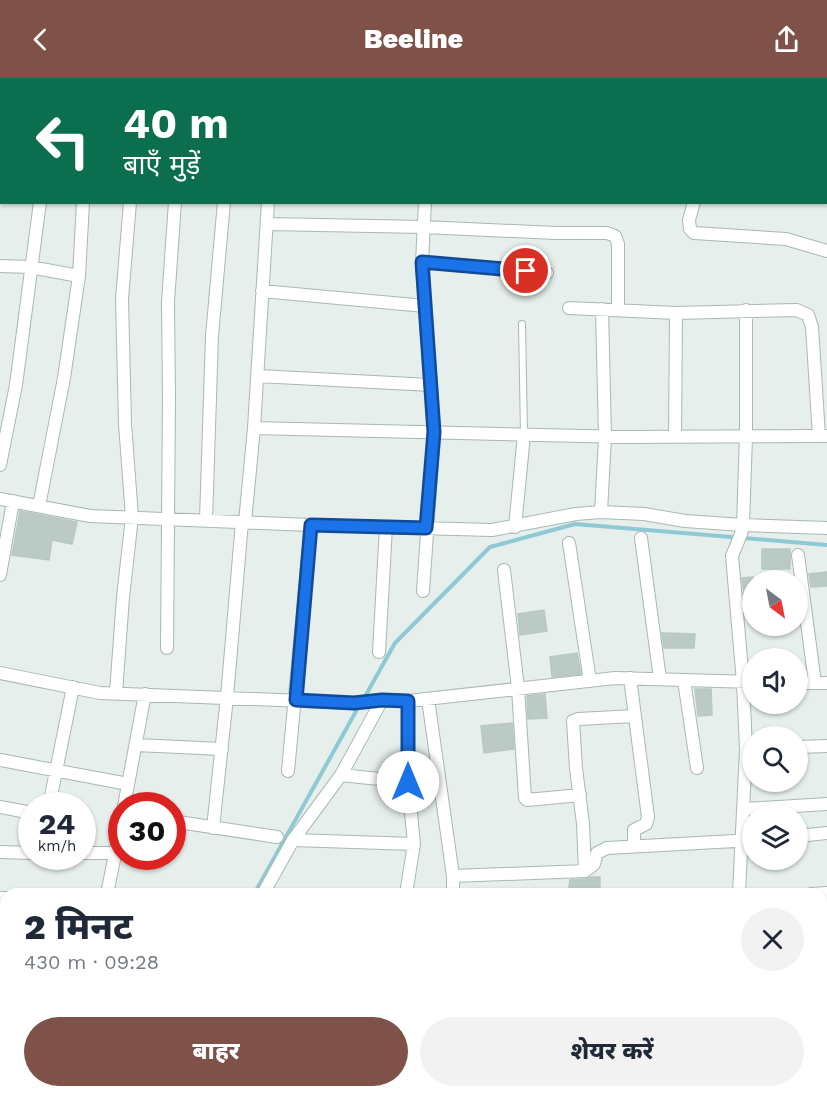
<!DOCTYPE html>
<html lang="hi">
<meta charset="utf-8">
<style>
body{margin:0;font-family:"Work Sans","Noto Sans Devanagari",sans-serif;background:#f2f2f3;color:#1f2937;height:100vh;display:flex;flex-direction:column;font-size:22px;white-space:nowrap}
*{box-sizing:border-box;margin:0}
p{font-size:20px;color:#747a83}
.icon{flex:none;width:33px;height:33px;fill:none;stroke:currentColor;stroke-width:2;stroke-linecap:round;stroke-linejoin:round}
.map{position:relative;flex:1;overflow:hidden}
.details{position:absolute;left:0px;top:810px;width:828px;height:210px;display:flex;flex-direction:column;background:#fff;border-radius:18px 18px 0 0;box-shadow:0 2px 4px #0004}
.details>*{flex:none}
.banner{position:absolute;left:0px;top:0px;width:828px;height:126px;box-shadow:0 2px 4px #0004;background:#0b6e4f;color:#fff;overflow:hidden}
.needle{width:39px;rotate:148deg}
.fabs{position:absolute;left:742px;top:492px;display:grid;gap:12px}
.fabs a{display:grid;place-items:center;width:66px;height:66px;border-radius:50%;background:#fff;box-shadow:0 2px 4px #0004;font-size:30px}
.speed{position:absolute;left:18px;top:714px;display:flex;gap:12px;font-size:30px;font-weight:700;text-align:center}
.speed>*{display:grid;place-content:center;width:78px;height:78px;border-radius:50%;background:#fff;box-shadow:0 2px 4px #0004;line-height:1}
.speed small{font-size:15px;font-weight:400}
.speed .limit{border:9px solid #d22;background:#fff;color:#111}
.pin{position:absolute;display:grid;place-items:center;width:51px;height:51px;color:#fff;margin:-26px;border:3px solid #fff;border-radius:50%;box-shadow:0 2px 6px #0007}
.me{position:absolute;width:66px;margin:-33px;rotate:0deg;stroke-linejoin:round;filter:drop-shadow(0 0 4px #0008)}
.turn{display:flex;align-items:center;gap:21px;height:126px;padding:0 24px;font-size:27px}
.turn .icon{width:78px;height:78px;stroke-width:2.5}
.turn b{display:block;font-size:42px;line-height:51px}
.round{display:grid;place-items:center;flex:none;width:63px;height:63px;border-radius:32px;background:#f2f2f3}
.headline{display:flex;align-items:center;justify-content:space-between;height:102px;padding:0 24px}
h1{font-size:36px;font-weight:800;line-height:45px}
.action{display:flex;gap:12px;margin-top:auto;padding:12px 24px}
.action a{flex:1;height:69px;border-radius:36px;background:#7f5249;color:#fff;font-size:24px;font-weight:800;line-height:69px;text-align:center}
.action a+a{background:#f2f2f3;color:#1f2937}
header{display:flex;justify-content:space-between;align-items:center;height:78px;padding:0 24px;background:#7f5249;color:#fff;font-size:27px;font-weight:800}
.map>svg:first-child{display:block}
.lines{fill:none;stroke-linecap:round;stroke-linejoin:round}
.stream{stroke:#8ec9d4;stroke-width:4}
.building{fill:#bbcac4;stroke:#b8c9c2;stroke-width:1.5}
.service-casing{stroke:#a8b8b2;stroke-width:8}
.minor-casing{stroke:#a8b8b2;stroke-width:14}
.service{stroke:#fff;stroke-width:6}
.minor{stroke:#fff;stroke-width:12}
.route-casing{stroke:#114b97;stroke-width:15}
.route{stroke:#1a73e8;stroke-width:10}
</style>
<header><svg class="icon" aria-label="back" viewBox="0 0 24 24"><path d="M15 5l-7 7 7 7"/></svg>Beeline<svg class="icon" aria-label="share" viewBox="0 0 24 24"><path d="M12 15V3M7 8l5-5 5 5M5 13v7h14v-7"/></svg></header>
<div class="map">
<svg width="827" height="1020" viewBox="0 0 827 1020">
<rect width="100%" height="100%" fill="#e6efeb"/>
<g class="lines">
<path class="stream" d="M 363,622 L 395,565 L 490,469 L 575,446 L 827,467
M 254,816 L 359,628
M 164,1020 L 166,1014"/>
</g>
<path class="building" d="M 20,433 L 77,444 L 72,466 L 52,462 L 49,482 L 12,477 Z
M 762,471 L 790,471 L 790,491 L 762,491 Z
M 827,494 L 827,508 L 811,509 L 809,496 Z
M 753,499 L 753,516 L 744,517 L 742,500 Z
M 544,532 L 547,553 L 520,557 L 518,536 Z
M 662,555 L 695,556 L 694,570 L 664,570 Z
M 577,575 L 581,596 L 552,599 L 550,579 Z
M 695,611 L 711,611 L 712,637 L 698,638 Z
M 545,616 L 547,640 L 528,641 L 527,618 Z
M 512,645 L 514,671 L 484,675 L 481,648 Z
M 591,799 L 600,799 L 600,816 L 568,816 L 570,802 L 585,801 Z"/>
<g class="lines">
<defs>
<path id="service" d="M 522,246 L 524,357"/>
<path id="minor" d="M 285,0 L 331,2
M 405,0 L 405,2
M 566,0 L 566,2
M 621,0 L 621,2
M 709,0 L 709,2
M 49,2 L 49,0
M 183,2 L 183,0
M 234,2 L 234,0
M 276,2 L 276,0
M 0,64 L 2,64
M 0,104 L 2,104
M 694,124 L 689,142 L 690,151 L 694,155 L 786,161 L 827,173
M 267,146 L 424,149 L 556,155 L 607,155 L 615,158 L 618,166 L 618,231
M 422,184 L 547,195
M 0,188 L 30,189 L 79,198 L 64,300 L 39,428
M 79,198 L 83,124
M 262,213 L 425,228
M 569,230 L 676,235 L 797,232 L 808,237 L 812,249 L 819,358
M 258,298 L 431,307
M 254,350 L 626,359 L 827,358
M 675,359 L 676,235
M 0,387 L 16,307 L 40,124
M 0,421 L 90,438 L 311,447 L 492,452 L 576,436 L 601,434 L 644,436 L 685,443 L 743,447 L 827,450
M 601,434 L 605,359 L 602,231
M 206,442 L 212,258 L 224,124
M 515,449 L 524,357
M 641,460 L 660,601
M 569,465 L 590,603
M 798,477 L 815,605
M 504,492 L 518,610 L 525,720 L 527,722 L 580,717
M 0,497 L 13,423
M 423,513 L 434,355 L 422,184 L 425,124
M 167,570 L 169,319 L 168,224 L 175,124
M 379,574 L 386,449
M 0,595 L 100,615 L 354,625 L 382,622 L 408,623 L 615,600 L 753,604
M 630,600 L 648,739 L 646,746 L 634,752 L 634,768
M 684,602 L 697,690
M 798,605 L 827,605
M 116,615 L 123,519 L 132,439 L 125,346 L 122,221 L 130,124
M 428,621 L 453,798
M 136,667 L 222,671
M 798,669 L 827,668
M 0,682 L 128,706
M 288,693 L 311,447
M 341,697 L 408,704
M 49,728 L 73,609
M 124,728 L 145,616
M 0,729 L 32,735
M 744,731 L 827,726
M 172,743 L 277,759
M 213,750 L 227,619 L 242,444 L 245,444 L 254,350 L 268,124
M 798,758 L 827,755
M 293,762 L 414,766
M 0,774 L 32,775
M 82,775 L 115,775
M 585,793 L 583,746 L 576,690 L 573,643 L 578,641 L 635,638
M 107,816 L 122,742
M 263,816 L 293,762 L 341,697 L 382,622
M 406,816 L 414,766 L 408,704 L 408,623
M 453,816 L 453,798 L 585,793 L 594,786 L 597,775 L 607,770 L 753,762
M 739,816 L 746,671 L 743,604 L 732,478 L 741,456 L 743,447 L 746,358 L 746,232
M 811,816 L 827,815
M 0,820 L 6,820
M 822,867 L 827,867
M 0,884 L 6,884
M 0,921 L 6,921
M 822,952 L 827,951
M 0,965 L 6,965
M 0,1013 L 6,1013
M 36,1014 L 37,1020
M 415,1014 L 415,1020
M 438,1014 L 438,1020
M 504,1014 L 504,1020
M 580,1014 L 580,1020
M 655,1014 L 656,1020
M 178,1020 L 180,1014
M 740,1020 L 740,1014"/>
</defs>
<use href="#service" class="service-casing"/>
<use href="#minor" class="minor-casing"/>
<use href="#service" class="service"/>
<use href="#minor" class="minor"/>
</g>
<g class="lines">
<defs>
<path id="route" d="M 408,704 L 408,623 L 382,622 L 354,625 L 296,622 L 311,447 L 426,450 L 434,354 L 422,184 L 526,193"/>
</defs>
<use href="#route" class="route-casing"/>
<use href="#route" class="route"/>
</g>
</svg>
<div class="fabs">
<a><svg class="needle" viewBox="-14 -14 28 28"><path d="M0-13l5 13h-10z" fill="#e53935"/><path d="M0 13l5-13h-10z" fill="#747a83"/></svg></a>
<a><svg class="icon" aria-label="sound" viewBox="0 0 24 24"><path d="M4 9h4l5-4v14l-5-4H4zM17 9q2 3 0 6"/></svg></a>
<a><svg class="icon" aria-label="search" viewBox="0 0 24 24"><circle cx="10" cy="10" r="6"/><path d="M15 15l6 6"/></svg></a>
<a><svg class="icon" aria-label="layers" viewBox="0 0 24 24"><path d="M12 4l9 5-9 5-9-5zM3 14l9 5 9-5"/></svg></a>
</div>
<div class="speed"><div>24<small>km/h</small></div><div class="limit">30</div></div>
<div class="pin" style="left:526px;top:193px;background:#d93025"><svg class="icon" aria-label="arrive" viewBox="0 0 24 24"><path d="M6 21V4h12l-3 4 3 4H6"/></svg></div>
<svg class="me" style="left:408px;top:704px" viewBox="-20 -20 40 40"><circle r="19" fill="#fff"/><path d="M0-13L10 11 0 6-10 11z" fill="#1a73e8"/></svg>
<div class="banner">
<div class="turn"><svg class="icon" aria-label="left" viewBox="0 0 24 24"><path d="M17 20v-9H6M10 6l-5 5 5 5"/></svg><div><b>40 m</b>बाएँ मुड़ें</div></div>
</div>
<section class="details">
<div class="headline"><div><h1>2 मिनट</h1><p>430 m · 09:28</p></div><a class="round"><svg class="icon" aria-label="close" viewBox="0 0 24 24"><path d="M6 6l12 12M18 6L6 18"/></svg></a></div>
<div class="action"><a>बाहर</a><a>शेयर करें</a></div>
</section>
</div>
